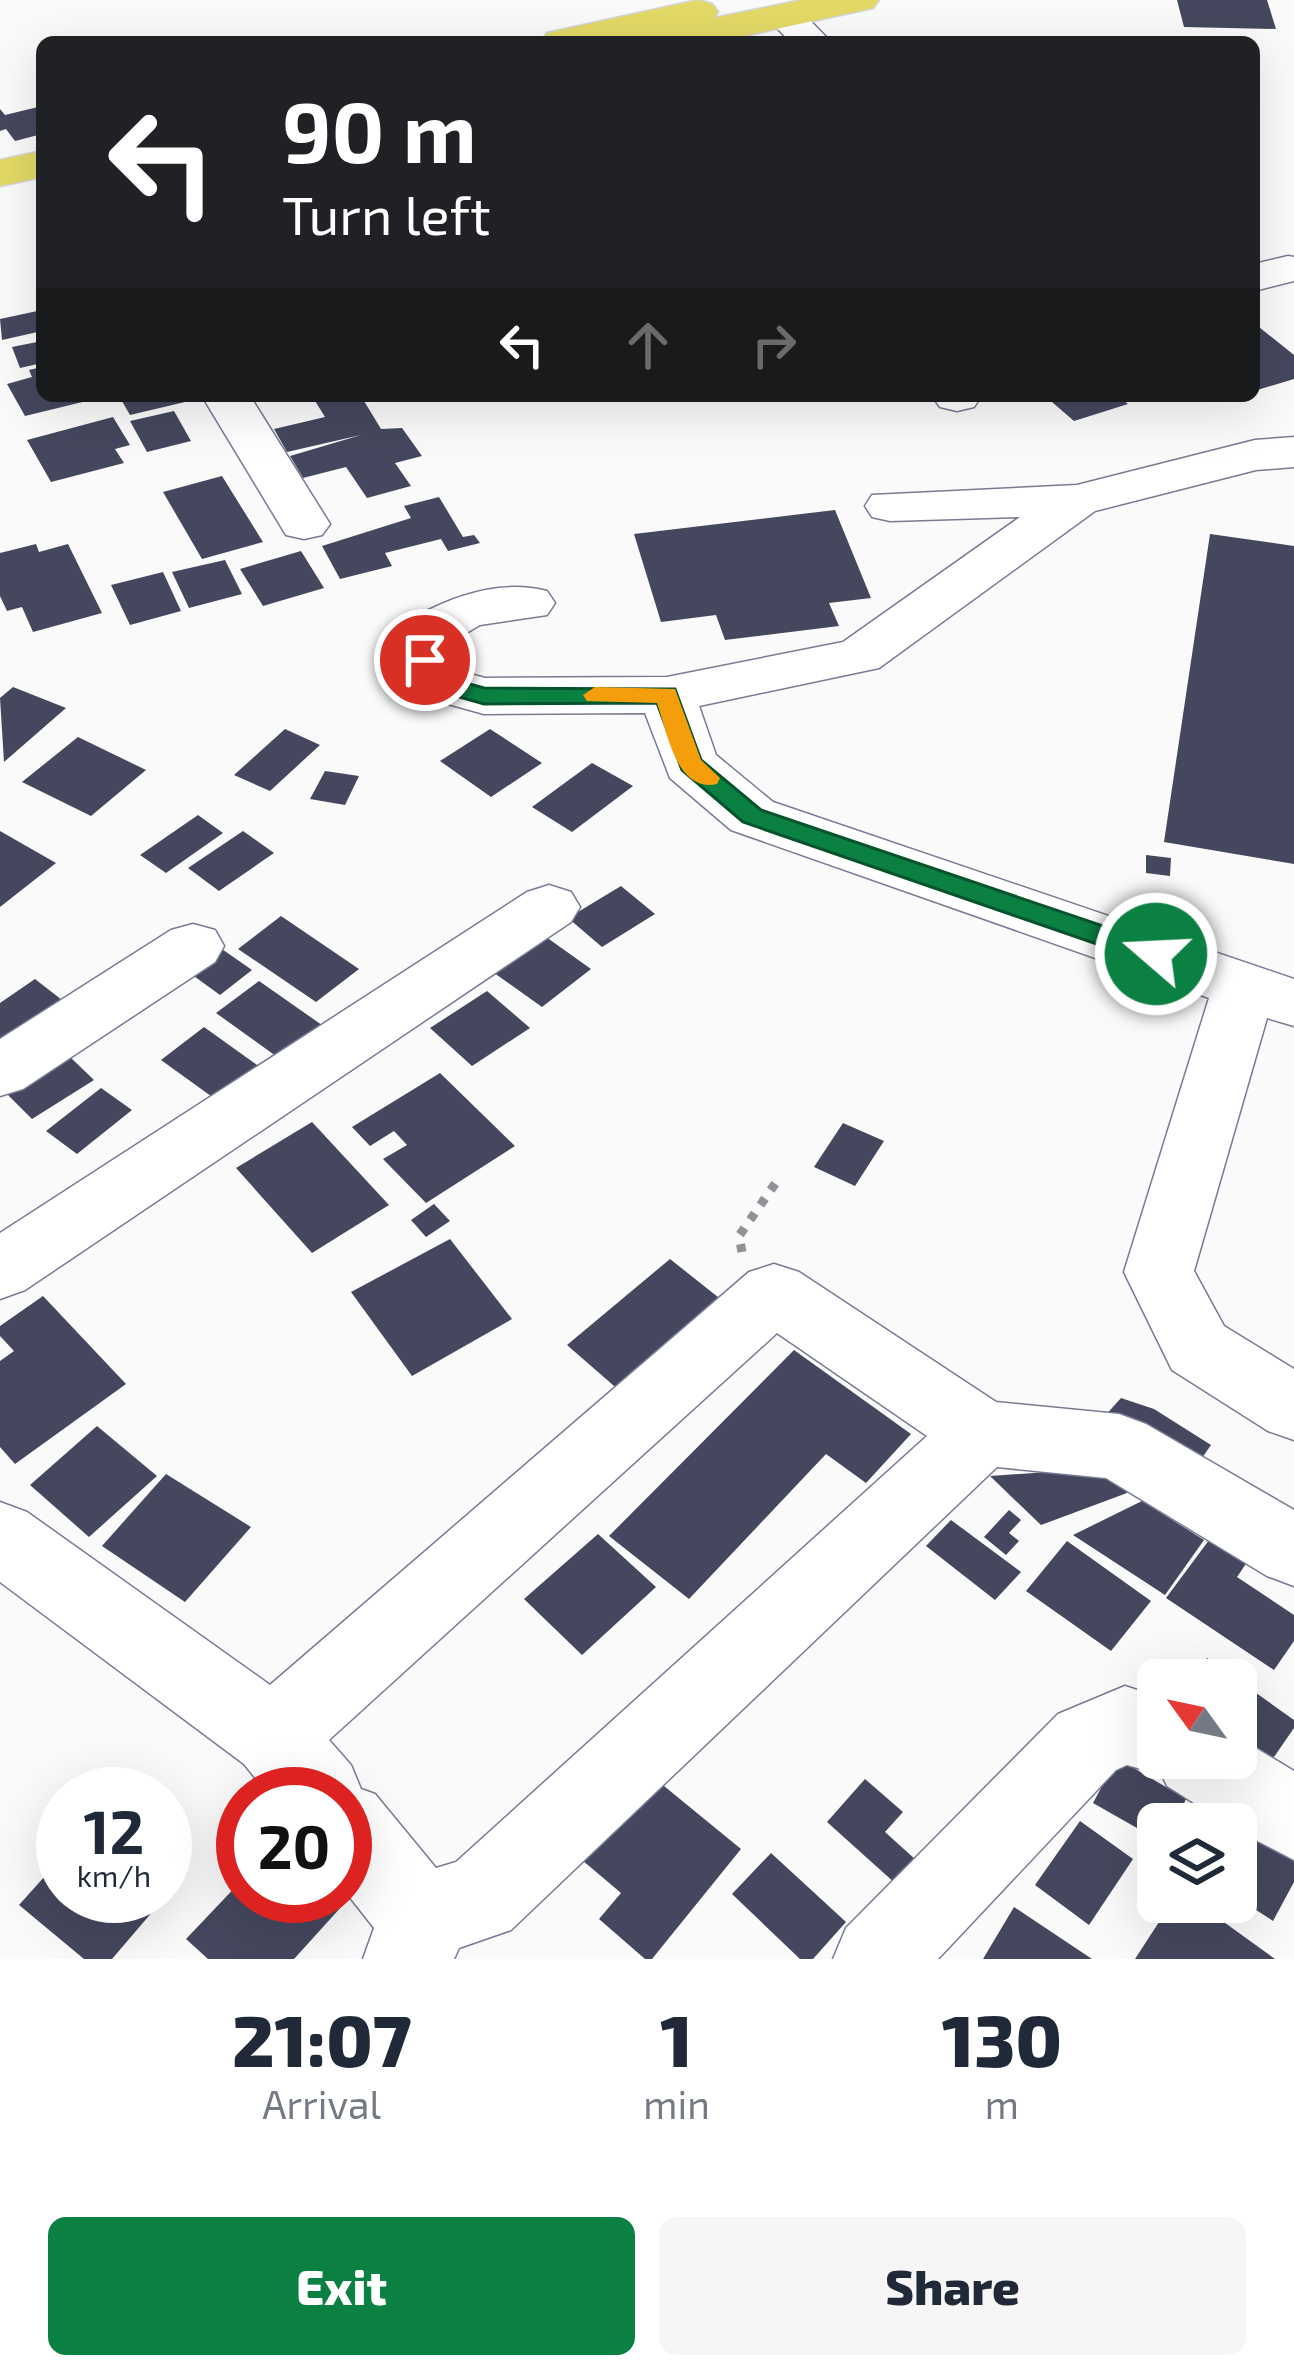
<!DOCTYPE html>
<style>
body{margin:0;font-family:"Exo 2",sans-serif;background:#f6f6f7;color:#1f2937;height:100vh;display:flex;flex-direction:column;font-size:45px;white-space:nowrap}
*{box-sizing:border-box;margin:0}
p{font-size:39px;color:#747a83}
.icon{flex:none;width:66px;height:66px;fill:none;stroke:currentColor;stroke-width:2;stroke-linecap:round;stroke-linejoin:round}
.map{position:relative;height:1959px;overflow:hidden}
.details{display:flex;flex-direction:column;background:#fff;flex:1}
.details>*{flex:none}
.top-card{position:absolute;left:36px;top:36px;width:1224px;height:366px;border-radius:18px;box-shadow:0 12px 48px #0002;background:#202124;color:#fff;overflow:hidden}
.needle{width:78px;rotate:303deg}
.tools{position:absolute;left:1137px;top:1659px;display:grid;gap:24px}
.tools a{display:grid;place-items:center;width:120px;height:120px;border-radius:18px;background:#fff;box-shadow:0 12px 48px #0002;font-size:60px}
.speed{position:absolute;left:36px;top:1767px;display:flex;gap:24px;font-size:60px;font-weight:700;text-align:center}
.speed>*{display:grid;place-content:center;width:156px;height:156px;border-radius:50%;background:#fff;box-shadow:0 12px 48px #0002;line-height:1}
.speed small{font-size:30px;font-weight:400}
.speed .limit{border:18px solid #d22;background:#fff;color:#111}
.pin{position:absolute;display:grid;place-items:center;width:102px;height:102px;color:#fff;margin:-51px;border:6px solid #fff;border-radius:50%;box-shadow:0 3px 12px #0007}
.me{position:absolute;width:132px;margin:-66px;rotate:289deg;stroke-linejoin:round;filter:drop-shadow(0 0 9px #0008)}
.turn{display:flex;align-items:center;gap:42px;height:252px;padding:0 48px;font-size:54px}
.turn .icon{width:156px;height:156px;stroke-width:2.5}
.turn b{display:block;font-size:84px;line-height:102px}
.lanes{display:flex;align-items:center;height:114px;padding:0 48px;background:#0003;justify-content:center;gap:60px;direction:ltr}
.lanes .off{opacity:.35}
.eta{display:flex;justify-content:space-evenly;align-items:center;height:204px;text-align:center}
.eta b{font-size:72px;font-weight:800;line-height:84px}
.cta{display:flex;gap:24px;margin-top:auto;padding:24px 48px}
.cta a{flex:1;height:138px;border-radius:18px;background:#0b8043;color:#fff;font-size:48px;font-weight:800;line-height:138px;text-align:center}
.cta a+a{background:#f6f6f7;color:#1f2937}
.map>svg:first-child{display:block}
.building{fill:#45475e}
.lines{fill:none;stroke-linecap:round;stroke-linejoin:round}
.minor-casing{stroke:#777b94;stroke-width:3}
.major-casing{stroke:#d5d5d7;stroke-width:3}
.path{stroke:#919297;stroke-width:9;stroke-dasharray:8 10;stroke-linecap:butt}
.minor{fill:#fff;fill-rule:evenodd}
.major{fill:#e2d966;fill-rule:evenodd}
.route{fill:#0b8043;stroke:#07532c;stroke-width:3}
.slow{fill:#f59e0b}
</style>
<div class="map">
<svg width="1294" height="1959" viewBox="0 0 1294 1959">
<rect width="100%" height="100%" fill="#fafafa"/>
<path class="building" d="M 1177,0 L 1267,0 L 1276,29 L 1184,27 Z
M 42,106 L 37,117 L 42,134 L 15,141 L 6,129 L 0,131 L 0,109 L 5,115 Z
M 42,310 L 42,331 L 2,340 L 0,319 Z
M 1254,323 L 1294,355 L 1294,379 L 1254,391 Z
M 42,341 L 42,363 L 20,368 L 12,347 Z
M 42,367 L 42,396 L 99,398 L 25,416 L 7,384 L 32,377 L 29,370 Z
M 119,396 L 202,396 L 202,398 L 130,415 Z
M 312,396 L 361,396 L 381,429 L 402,428 L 422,456 L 395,463 L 411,486 L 367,498 L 346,467 L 303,478 L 290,456 L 361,435 L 287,452 L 274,429 L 325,417 Z
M 1045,396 L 1119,396 L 1128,404 L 1074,421 Z
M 174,411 L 191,441 L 147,452 L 130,421 Z
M 113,417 L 130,445 L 115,449 L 124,463 L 51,482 L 27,440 Z
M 222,476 L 263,542 L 202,559 L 163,492 Z
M 439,497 L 463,537 L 474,535 L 480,543 L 448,551 L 441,539 L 385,553 L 392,566 L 340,579 L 322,546 L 411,518 L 404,506 Z
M 835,510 L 871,598 L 829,603 L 839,626 L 725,640 L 716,615 L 661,622 L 634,534 Z
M 1210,534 L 1294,546 L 1294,864 L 1164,842 Z
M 36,544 L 39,552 L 68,544 L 102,613 L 33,632 L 22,607 L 7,611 L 0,596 L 0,553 Z
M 301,551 L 324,588 L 263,606 L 240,569 Z
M 225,560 L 242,594 L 189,608 L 172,572 Z
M 163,572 L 181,611 L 130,625 L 111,585 Z
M 13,687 L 66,708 L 4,762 L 0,698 Z
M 285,729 L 320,745 L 270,791 L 234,775 Z
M 490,729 L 542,763 L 491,797 L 440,761 Z
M 78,737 L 146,770 L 91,816 L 22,782 Z
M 592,763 L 633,786 L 572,832 L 532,807 Z
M 325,771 L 359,776 L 345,805 L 310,799 Z
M 198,815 L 223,833 L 166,873 L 140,855 Z
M 0,831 L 56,863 L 0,907 Z
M 243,831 L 274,853 L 219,891 L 188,868 Z
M 1146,855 L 1171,858 L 1170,876 L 1146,873 Z
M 621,886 L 655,914 L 602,947 L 568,918 Z
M 281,916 L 359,969 L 316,1002 L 238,949 Z
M 539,932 L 591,969 L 542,1007 L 490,970 Z
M 219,947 L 252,970 L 220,995 L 187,971 Z
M 35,979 L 62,1000 L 0,1044 L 0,1003 Z
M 259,981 L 329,1030 L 287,1064 L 216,1013 Z
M 487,991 L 530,1028 L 472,1066 L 430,1028 Z
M 204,1027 L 264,1070 L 222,1104 L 161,1060 Z
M 69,1056 L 94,1080 L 32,1119 L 7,1094 Z
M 440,1073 L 515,1146 L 426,1203 L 383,1159 L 407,1145 L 394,1131 L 370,1146 L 352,1127 Z
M 101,1088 L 132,1110 L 77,1154 L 46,1131 Z
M 312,1122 L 389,1205 L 312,1253 L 236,1168 Z
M 843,1123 L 884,1141 L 855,1186 L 814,1167 Z
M 434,1204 L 450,1221 L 426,1237 L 411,1220 Z
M 450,1239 L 512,1319 L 412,1376 L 351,1292 Z
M 670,1259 L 733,1309 L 629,1399 L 567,1345 Z
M 43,1296 L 126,1384 L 15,1464 L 0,1447 L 0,1361 L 14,1351 L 0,1336 L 0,1326 Z
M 794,1350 L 911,1434 L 866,1483 L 826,1454 L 689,1599 L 609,1536 Z
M 1121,1398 L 1154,1409 L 1211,1445 L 1191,1474 L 1094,1428 Z
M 97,1426 L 157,1476 L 89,1537 L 30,1485 Z
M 1121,1467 L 1127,1493 L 1041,1525 L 990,1476 Z
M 166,1474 L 251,1527 L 185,1602 L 102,1546 Z
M 1142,1501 L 1204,1540 L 1165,1595 L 1073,1535 Z
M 1009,1510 L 1021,1520 L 1009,1533 L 1019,1541 L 1006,1555 L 984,1537 Z
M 951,1520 L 1021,1572 L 995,1600 L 926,1546 Z
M 1224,1520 L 1260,1543 L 1237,1577 L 1294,1615 L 1294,1641 L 1274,1670 L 1166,1598 Z
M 598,1534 L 656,1587 L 582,1655 L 524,1599 Z
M 1067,1541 L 1151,1601 L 1111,1651 L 1026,1591 Z
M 1207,1658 L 1294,1720 L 1294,1728 L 1258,1780 L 1227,1758 L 1236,1758 L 1236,1680 L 1191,1680 Z
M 1117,1758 L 1186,1799 L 1174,1824 L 1158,1824 L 1158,1840 L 1093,1803 Z
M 653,1777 L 741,1849 L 652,1959 L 645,1959 L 599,1919 L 621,1893 L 582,1860 Z
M 865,1779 L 903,1812 L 885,1832 L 916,1860 L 896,1884 L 827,1822 Z
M 1223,1798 L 1294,1843 L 1294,1882 L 1273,1921 L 1236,1897 L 1236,1824 L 1208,1824 Z
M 1080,1821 L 1133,1859 L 1089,1925 L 1035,1885 Z
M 771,1853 L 846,1922 L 813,1959 L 800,1959 L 732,1894 Z
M 63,1856 L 63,1896 L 165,1896 L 165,1885 L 171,1890 L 112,1959 L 84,1959 L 19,1905 Z
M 243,1879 L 243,1896 L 345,1896 L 345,1888 L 352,1895 L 294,1959 L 208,1959 L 186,1939 Z
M 1172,1902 L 1196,1902 L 1275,1959 L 1135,1959 Z
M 1014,1907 L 1092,1959 L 983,1959 Z"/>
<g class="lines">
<defs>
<path id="minor" d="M 785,5 L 798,8 L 831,42 L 790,42 L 766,16 Z
M 1288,256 L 1294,257 L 1294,281 L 1254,291 L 1254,264 Z
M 202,396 L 250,396 L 330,524 L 322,535 L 304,539 L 286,535 Z
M 932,396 L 980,396 L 981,397 L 974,407 L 957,411 L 940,407 Z
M 1294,437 L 1294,467 L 1256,470 L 1095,511 L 879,668 L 699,706 L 716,755 L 773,802 L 1294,979 L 1294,1026 L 1267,1018 L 1194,1271 L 1224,1326 L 1294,1369 L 1294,1440 L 1268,1431 L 1172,1370 L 1124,1272 L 1209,998 L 731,830 L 670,778 L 645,713 L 484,714 L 419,696 L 398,660 L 411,619 C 452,596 500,579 547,591 L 555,603 L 547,615 L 480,625 L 456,639 L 452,660 L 459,671 L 485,678 L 667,677 L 843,642 L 1020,517 L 890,521 L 872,517 L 865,506 L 872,495 L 1077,485 L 1255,440 Z
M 549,885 L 571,892 L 580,907 L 571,922 L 25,1290 L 0,1299 L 0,1233 L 527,892 Z
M 193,924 L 215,930 L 224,946 L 215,962 L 23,1089 L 0,1096 L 0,1039 L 171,930 Z
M 774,1264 L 799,1272 L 996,1402 L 1119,1414 L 1146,1424 L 1294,1510 L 1294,1586 L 1267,1576 L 1106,1478 L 997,1467 L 511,1930 L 459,1948 L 454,1959 L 363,1959 L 374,1928 L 345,1891 L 345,1794 L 268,1794 L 244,1764 L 0,1582 L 0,1502 L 27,1512 L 270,1685 L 749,1272 ZM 777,1333 L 927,1436 L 456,1862 L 436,1868 L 375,1794 L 361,1789 L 351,1765 L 329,1740 Z
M 1125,1686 L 1158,1697 L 1158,1758 L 1236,1758 L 1236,1736 L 1294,1771 L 1294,1860 L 1236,1830 L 1236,1824 L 1227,1824 L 1167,1786 L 1162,1775 L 1127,1765 L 1116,1770 L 938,1959 L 833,1959 L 846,1928 L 1058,1714 Z"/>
<path id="major" d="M 698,0 L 712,4 L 718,12 L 714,18 L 802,0 L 879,0 L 873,8 L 716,42 L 638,42 L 642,36 L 541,42 L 547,33 Z
M 42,151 L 42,177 L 0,186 L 0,160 Z"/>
</defs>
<use href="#minor" class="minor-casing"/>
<use href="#major" class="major-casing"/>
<path class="path" d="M 742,1252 L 739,1236 L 777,1181"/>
<use href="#minor" class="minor"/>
<use href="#major" class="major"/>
</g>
<path class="route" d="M 425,652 L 433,654 L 448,678 L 484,688 L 675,689 L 701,760 L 761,810 L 1165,947 L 1169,954 L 1165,961 L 1146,961 L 743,822 L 682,770 L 657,703 L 484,704 L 431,689 L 413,660 Z"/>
<path class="slow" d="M 595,687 L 675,689 L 701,760 L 720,778 L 717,784 C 676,793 667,731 657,703 L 587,701 L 583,695 Z"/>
</svg>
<div class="tools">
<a><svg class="needle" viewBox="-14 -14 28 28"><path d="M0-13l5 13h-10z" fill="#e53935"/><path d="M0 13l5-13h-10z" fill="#747a83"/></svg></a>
<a><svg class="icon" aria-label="layers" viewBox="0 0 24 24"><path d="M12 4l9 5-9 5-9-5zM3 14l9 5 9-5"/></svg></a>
</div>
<div class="speed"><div>12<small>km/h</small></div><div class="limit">20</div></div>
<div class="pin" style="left:425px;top:660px;background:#d93025"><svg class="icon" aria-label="arrive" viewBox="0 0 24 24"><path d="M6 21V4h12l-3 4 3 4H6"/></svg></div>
<svg class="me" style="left:1156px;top:954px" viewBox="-20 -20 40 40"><circle r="17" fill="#0b8043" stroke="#fff" stroke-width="3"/><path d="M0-11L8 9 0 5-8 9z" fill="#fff"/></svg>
<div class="top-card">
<div class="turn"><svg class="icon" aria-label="left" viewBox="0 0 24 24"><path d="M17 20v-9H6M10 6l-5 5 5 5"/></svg><div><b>90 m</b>Turn left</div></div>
<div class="lanes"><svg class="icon" aria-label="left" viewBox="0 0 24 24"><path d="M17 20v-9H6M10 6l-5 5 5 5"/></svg><svg class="icon off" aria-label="ahead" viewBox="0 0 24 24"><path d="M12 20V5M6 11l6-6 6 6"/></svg><svg class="icon off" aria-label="right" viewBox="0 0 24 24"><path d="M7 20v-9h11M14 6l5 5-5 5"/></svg></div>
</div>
</div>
<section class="details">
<div class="eta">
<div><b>21:07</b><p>Arrival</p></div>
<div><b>1</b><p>min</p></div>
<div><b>130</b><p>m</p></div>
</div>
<div class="cta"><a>Exit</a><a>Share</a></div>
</section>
